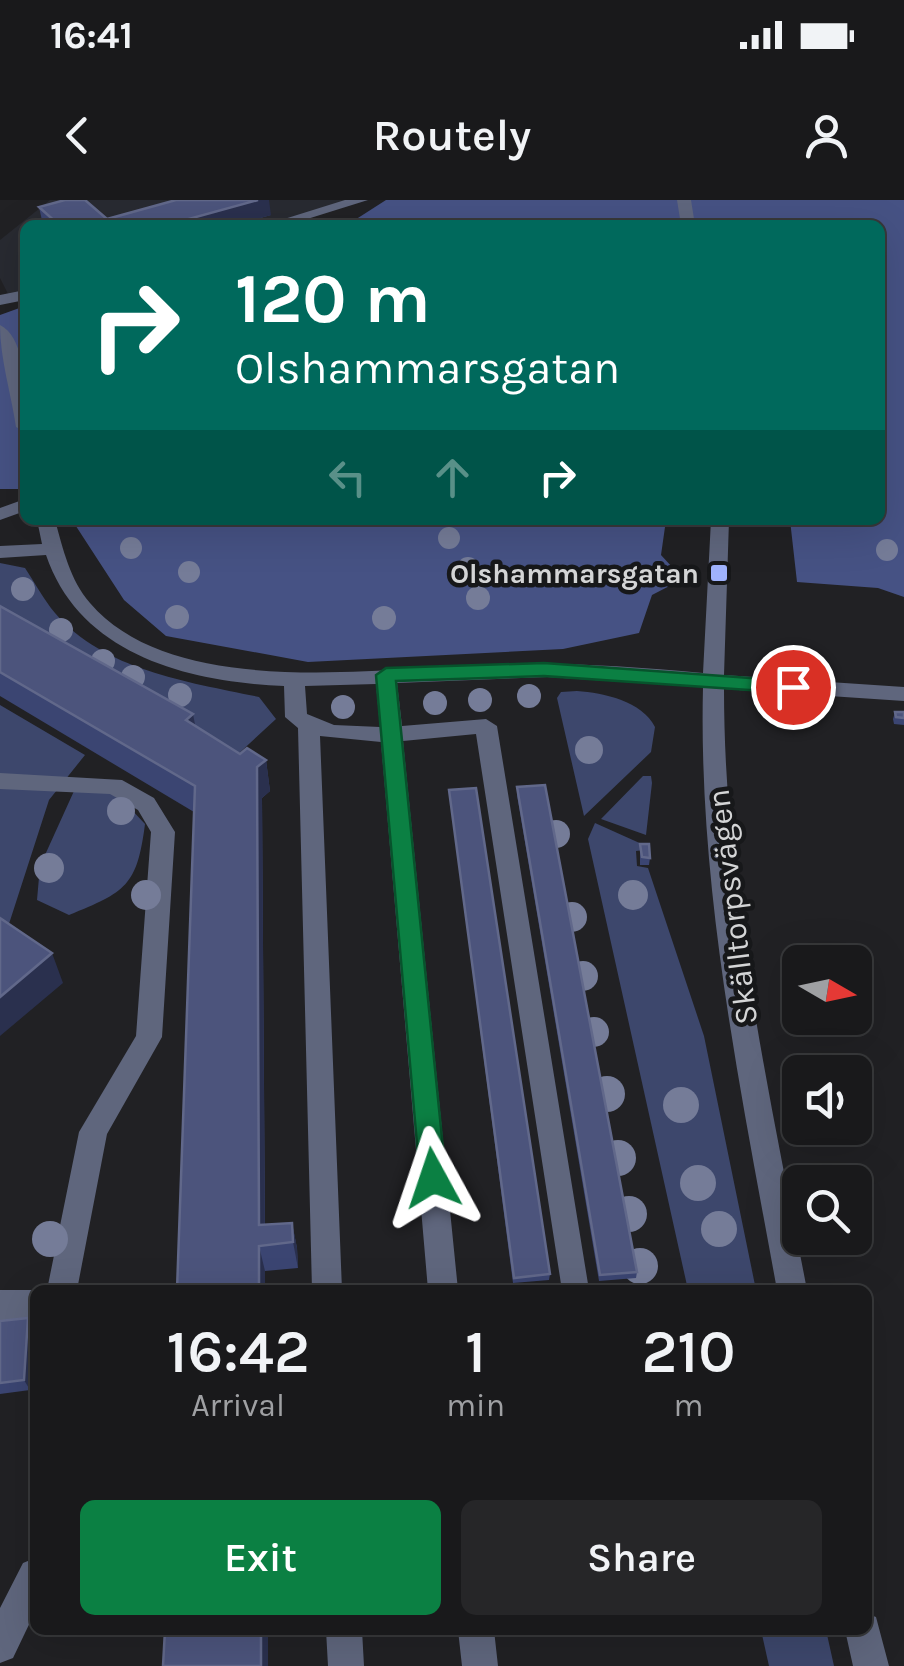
<!DOCTYPE html>
<meta charset="utf-8">
<style>
body{margin:0;font-family:Karla,sans-serif;background:#262628;color:#f1f3f6;height:100vh;display:flex;flex-direction:column;font-size:38px;white-space:nowrap}
*{box-sizing:border-box;margin:0}
p{font-size:32px;color:#9fa0a3}
.icon{flex:none;width:55px;height:55px;fill:none;stroke:currentColor;stroke-width:2;stroke-linecap:round;stroke-linejoin:round}
.map{position:relative;flex:1;overflow:hidden}
.panel{position:absolute;left:30px;top:1085px;width:842px;height:350px;display:flex;flex-direction:column;background:#19191b;border-radius:15px;box-shadow:0 10px 40px #0002,0 0 0 2px #37383a}
.panel>*{flex:none}
.banner{position:absolute;left:20px;top:20px;width:865px;height:305px;border-radius:15px;box-shadow:0 10px 40px #0002,0 0 0 2px #37383a;background:#00695c;color:#fff;overflow:hidden}
.needle{width:65px;rotate:99deg}
.tools{position:absolute;left:782px;top:745px;display:grid;gap:20px}
.tools a{display:grid;place-items:center;width:90px;height:90px;border-radius:15px;background:#19191b;box-shadow:0 10px 40px #0002,0 0 0 2px #37383a;font-size:50px}
.pin{position:absolute;display:grid;place-items:center;width:85px;height:85px;color:#fff;margin:-42px;border:5px solid #fff;border-radius:50%;box-shadow:0 2px 10px #0007}
.me{position:absolute;width:110px;margin:-55px;rotate:355deg;stroke-linejoin:round;filter:drop-shadow(0 0 8px #0008)}
.turn{display:flex;align-items:center;gap:35px;height:210px;padding:0 50px;font-size:45px}
.turn .icon{width:130px;height:130px;stroke-width:2.5}
.turn b{display:block;font-size:70px;line-height:85px}
.lanes{display:flex;align-items:center;height:95px;padding:0 50px;background:#0003;justify-content:center;gap:50px;direction:ltr}
.lanes .off{opacity:.35}
.eta{display:flex;justify-content:space-evenly;align-items:center;height:170px;text-align:center}
.eta b{font-size:60px;font-weight:600;line-height:70px}
.action{display:flex;gap:20px;margin-top:auto;padding:20px 50px}
.action a{flex:1;height:115px;border-radius:15px;background:#0b8043;color:#fff;font-size:40px;font-weight:600;line-height:115px;text-align:center}
.action a+a{background:#262628;color:#f1f3f6}
.status{display:flex;justify-content:space-between;align-items:center;height:70px;padding:0 50px;background:#19191b;direction:ltr}
.status svg{height:28px;fill:currentColor}
header{display:flex;justify-content:space-between;align-items:center;height:130px;padding:0 50px;background:#19191b;font-size:45px;font-weight:600}
.map>svg:first-child{display:block}
.built{fill:#282a31}
.green{fill:#3d476c}
.forest{fill:#465284}
.lines{fill:none;stroke-linecap:round;stroke-linejoin:round}
.minor{fill:#5f667d;fill-rule:evenodd}
.tree{fill:#757c98}
.wall{fill:#3b4572}
.shaded-wall{fill:#2a304e}
.building{fill:#4c547c;stroke:#61688a;stroke-width:2.5}
.route{fill:#0b8043;stroke:#07532c;stroke-width:2.5}
.poi-dot{fill:#a0b3fd;stroke:#17181a;stroke-width:4}
.labels{text-anchor:middle;stroke-width:9;stroke-linejoin:round;paint-order:stroke}
.far-poi-label{font-size:28px;font-weight:bold;fill:#d4d5d6;stroke:#17181a;text-anchor:end}
.street-label{font-size:32px;fill:#d4d5d6;stroke:#17181a}
</style>
<div class="status"><b>16:41</b><svg viewBox="0 0 49 12"><path d="M0 12V9h3v3zM5 12V6h3v6zM10 12V3h3v9zM15 12V0h3v12zM26 1h20v11H26zM47 4h2v5h-2z"/></svg></div>
<header><svg class="icon" aria-label="back" viewBox="0 0 24 24"><path d="M15 5l-7 7 7 7"/></svg>Routely<svg class="icon" aria-label="person" viewBox="0 0 24 24"><circle cx="12" cy="8" r="4"/><path d="M4 21q1-7 8-7t8 7"/></svg></header>
<div class="map">
<svg width="904" height="1466" viewBox="0 0 904 1466">
<rect width="100%" height="100%" fill="#212124"/>
<path class="built" d="M 50,0 L 353,0 L 263,25 L 25,25 L 25,91 L 9,96 L 0,78 L 0,40 Z"/>
<path class="green" d="M 0,363 L 25,368 C 35,383 44,400 55,413 C 105,471 189,482 259,497 L 276,519 L 237,555 L 0,416 Z
M 577,491 C 604,493 642,501 655,527 L 651,552 L 584,616 L 557,498 L 561,492 Z
M 0,505 L 85,555 L 49,600 L 7,730 L 0,725 Z
M 643,576 L 651,576 L 652,583 L 646,635 L 601,619 Z
M 74,591 L 114,591 L 145,624 C 137,686 126,692 69,715 L 37,700 L 40,666 Z
M 595,623 L 644,645 L 644,650 L 636,651 L 637,666 L 648,668 L 704,836 L 756,1090 L 688,1090 L 588,639 Z
M 761,1430 L 826,1430 L 834,1466 L 769,1466 Z"/>
<path class="forest" d="M 386,0 L 904,0 L 904,397 L 878,388 L 797,382 L 790,320 L 880,320 L 880,25 L 347,25 Z
M 25,106 L 25,289 L 0,289 L 0,115 Z
M 72,320 L 666,320 L 661,355 L 683,379 L 652,395 L 639,433 L 563,449 L 308,462 L 166,436 L 124,400 Z"/>
<g class="lines">
<path class="minor" d="M 345,0 L 368,0 L 288,25 L 265,25 Z
M 677,0 L 691,0 L 695,25 L 681,25 Z
M 25,90 L 25,100 L 0,105 L 0,95 Z
M 0,125 C 29,139 25,204 25,232 L 16,227 C 11,193 0,159 0,125 Z
M 25,299 L 25,311 L 0,320 L 0,308 Z
M 37,320 L 55,320 C 63,349 70,380 90,403 C 175,502 383,467 498,464 C 567,462 635,467 703,473 L 711,320 L 729,320 L 724,475 L 904,487 L 904,501 L 724,489 C 724,691 769,892 807,1090 L 777,1090 C 741,892 698,689 703,487 L 547,477 L 397,483 L 402,526 L 486,519 L 497,526 L 589,1090 L 558,1090 L 561,1084 L 476,534 L 403,541 L 458,1090 L 428,1090 L 381,542 L 320,536 L 342,1090 L 312,1090 L 298,528 L 285,517 L 284,486 C 188,482 80,455 46,355 L 0,358 L 0,346 L 42,344 ZM 376,484 L 380,527 L 334,525 L 307,514 L 305,486 Z
M 0,573 L 122,580 L 154,598 L 175,632 L 162,837 L 107,934 L 77,1090 L 47,1090 L 79,932 L 136,836 L 151,632 L 138,610 L 110,594 L 0,589 Z
M 0,1090 L 35,1090 L 35,1120 L 0,1120 Z
M 35,1358 L 35,1412 L 13,1458 L 0,1463 L 0,1408 L 23,1363 Z
M 868,1414 L 876,1417 L 889,1466 L 853,1466 L 845,1430 L 868,1430 Z
M 326,1430 L 362,1430 L 364,1466 L 328,1466 Z
M 458,1430 L 494,1430 L 498,1466 L 462,1466 Z"/>
</g>
<g class="tree">
<circle cx="449" cy="338" r="11"/>
<circle cx="131" cy="348" r="11"/>
<circle cx="887" cy="350" r="11"/>
<circle cx="468" cy="368" r="11"/>
<circle cx="189" cy="372" r="11"/>
<circle cx="23" cy="389" r="12"/>
<circle cx="478" cy="398" r="12"/>
<circle cx="177" cy="417" r="12"/>
<circle cx="384" cy="418" r="12"/>
<circle cx="61" cy="430" r="12"/>
<circle cx="103" cy="461" r="12"/>
<circle cx="133" cy="477" r="12"/>
<circle cx="180" cy="495" r="12"/>
<circle cx="529" cy="496" r="12"/>
<circle cx="480" cy="500" r="12"/>
<circle cx="435" cy="503" r="12"/>
<circle cx="343" cy="507" r="12"/>
<circle cx="589" cy="550" r="14"/>
<circle cx="121" cy="611" r="14"/>
<circle cx="556" cy="634" r="14"/>
<circle cx="49" cy="668" r="15"/>
<circle cx="146" cy="695" r="15"/>
<circle cx="633" cy="695" r="15"/>
<circle cx="572" cy="717" r="15"/>
<circle cx="583" cy="776" r="15"/>
<circle cx="594" cy="832" r="15"/>
<circle cx="607" cy="894" r="18"/>
<circle cx="681" cy="905" r="18"/>
<circle cx="618" cy="958" r="18"/>
<circle cx="698" cy="983" r="18"/>
<circle cx="629" cy="1014" r="18"/>
<circle cx="719" cy="1029" r="18"/>
<circle cx="50" cy="1039" r="18"/>
<circle cx="640" cy="1066" r="18"/>
</g>
<path class="wall" d="M 39,7 L 107,19 L 271,15 L 235,25 L 43,25 Z
M 0,406 L 240,554 L 266,560 L 270,591 L 262,598 L 265,1025 L 292,1023 L 297,1048 L 298,1068 L 265,1071 L 265,1090 L 194,612 L 0,496 Z
M 895,512 L 904,512 L 904,525 L 894,524 L 893,519 Z
M 517,587 L 637,1072 L 636,1078 L 599,1081 L 517,595 Z
M 449,590 L 550,1074 L 549,1080 L 513,1083 Z
M 640,644 L 650,658 L 649,665 L 640,665 Z
M 28,1118 L 34,1129 L 30,1190 L 0,1194 L 0,1121 Z"/>
<path class="shaded-wall" d="M 258,0 L 269,0 L 271,15 L 235,25 L 167,25 Z
M 193,514 L 199,545 L 186,520 Z
M 266,560 L 270,591 L 262,598 L 265,1045 L 259,1025 L 257,567 Z
M 52,753 L 63,783 L 0,836 L 0,797 Z
M 292,1023 L 297,1048 L 298,1068 L 293,1042 Z
M 259,1046 L 265,1071 L 265,1090 L 259,1090 Z
M 28,1118 L 34,1129 L 30,1190 L 24,1180 Z
M 261,1430 L 268,1430 L 268,1466 L 261,1466 Z"/>
<path class="building" d="M 65,0 L 85,0 L 107,19 L 176,0 L 258,0 L 167,25 L 59,25 L 39,7 Z
M 0,406 L 193,514 L 186,520 L 240,554 L 247,548 L 266,560 L 257,567 L 259,1025 L 292,1023 L 293,1042 L 259,1046 L 259,1090 L 177,1090 L 195,586 L 0,472 Z
M 895,512 L 904,512 L 904,518 L 896,517 Z
M 545,585 L 637,1072 L 600,1075 L 517,587 Z
M 476,588 L 550,1074 L 514,1078 L 449,590 Z
M 640,644 L 649,644 L 650,658 L 642,657 Z
M 0,718 L 52,753 L 0,797 Z
M 28,1118 L 24,1180 L 0,1183 L 0,1121 Z
M 165,1430 L 261,1430 L 261,1466 L 163,1466 Z"/>
<path class="route" d="M 544,463 L 793,481 L 803,487 L 793,493 L 544,476 L 396,481 L 446,978 L 442,986 L 433,990 L 424,986 L 420,978 L 376,475 L 386,468 Z"/>
<rect class="poi-dot" x="709" y="363" width="20" height="20" rx="5"/>
<g class="labels">
<g class="far-poi-label">
<text x="699" y="383">Olshammarsgatan</text>
</g>
<g class="street-label">
<text transform="translate(732 707) rotate(-97)" y="11">Skälltorpsvägen</text>
</g>
</g>
</svg>
<div class="tools">
<a><svg class="needle" viewBox="-14 -14 28 28"><path d="M0-13l5 13h-10z" fill="#e53935"/><path d="M0 13l5-13h-10z" fill="#9fa0a3"/></svg></a>
<a><svg class="icon" aria-label="sound" viewBox="0 0 24 24"><path d="M4 9h4l5-4v14l-5-4H4zM17 9q2 3 0 6"/></svg></a>
<a><svg class="icon" aria-label="search" viewBox="0 0 24 24"><circle cx="10" cy="10" r="6"/><path d="M15 15l6 6"/></svg></a>
</div>
<div class="pin" style="left:793px;top:487px;background:#d93025"><svg class="icon" aria-label="arrive" viewBox="0 0 24 24"><path d="M6 21V4h12l-3 4 3 4H6"/></svg></div>
<svg class="me" style="left:433px;top:978px" viewBox="-20 -20 40 40"><path d="M0-17L14 15 0 8-14 15z" fill="#0b8043" stroke="#fff" stroke-width="4"/></svg>
<div class="banner">
<div class="turn"><svg class="icon" aria-label="right" viewBox="0 0 24 24"><path d="M7 20v-9h11M14 6l5 5-5 5"/></svg><div><b>120 m</b>Olshammarsgatan</div></div>
<div class="lanes"><svg class="icon off" aria-label="left" viewBox="0 0 24 24"><path d="M17 20v-9H6M10 6l-5 5 5 5"/></svg><svg class="icon off" aria-label="ahead" viewBox="0 0 24 24"><path d="M12 20V5M6 11l6-6 6 6"/></svg><svg class="icon" aria-label="right" viewBox="0 0 24 24"><path d="M7 20v-9h11M14 6l5 5-5 5"/></svg></div>
</div>
<section class="panel">
<div class="eta">
<div><b>16:42</b><p>Arrival</p></div>
<div><b>1</b><p>min</p></div>
<div><b>210</b><p>m</p></div>
</div>
<div class="action"><a>Exit</a><a>Share</a></div>
</section>
</div>
